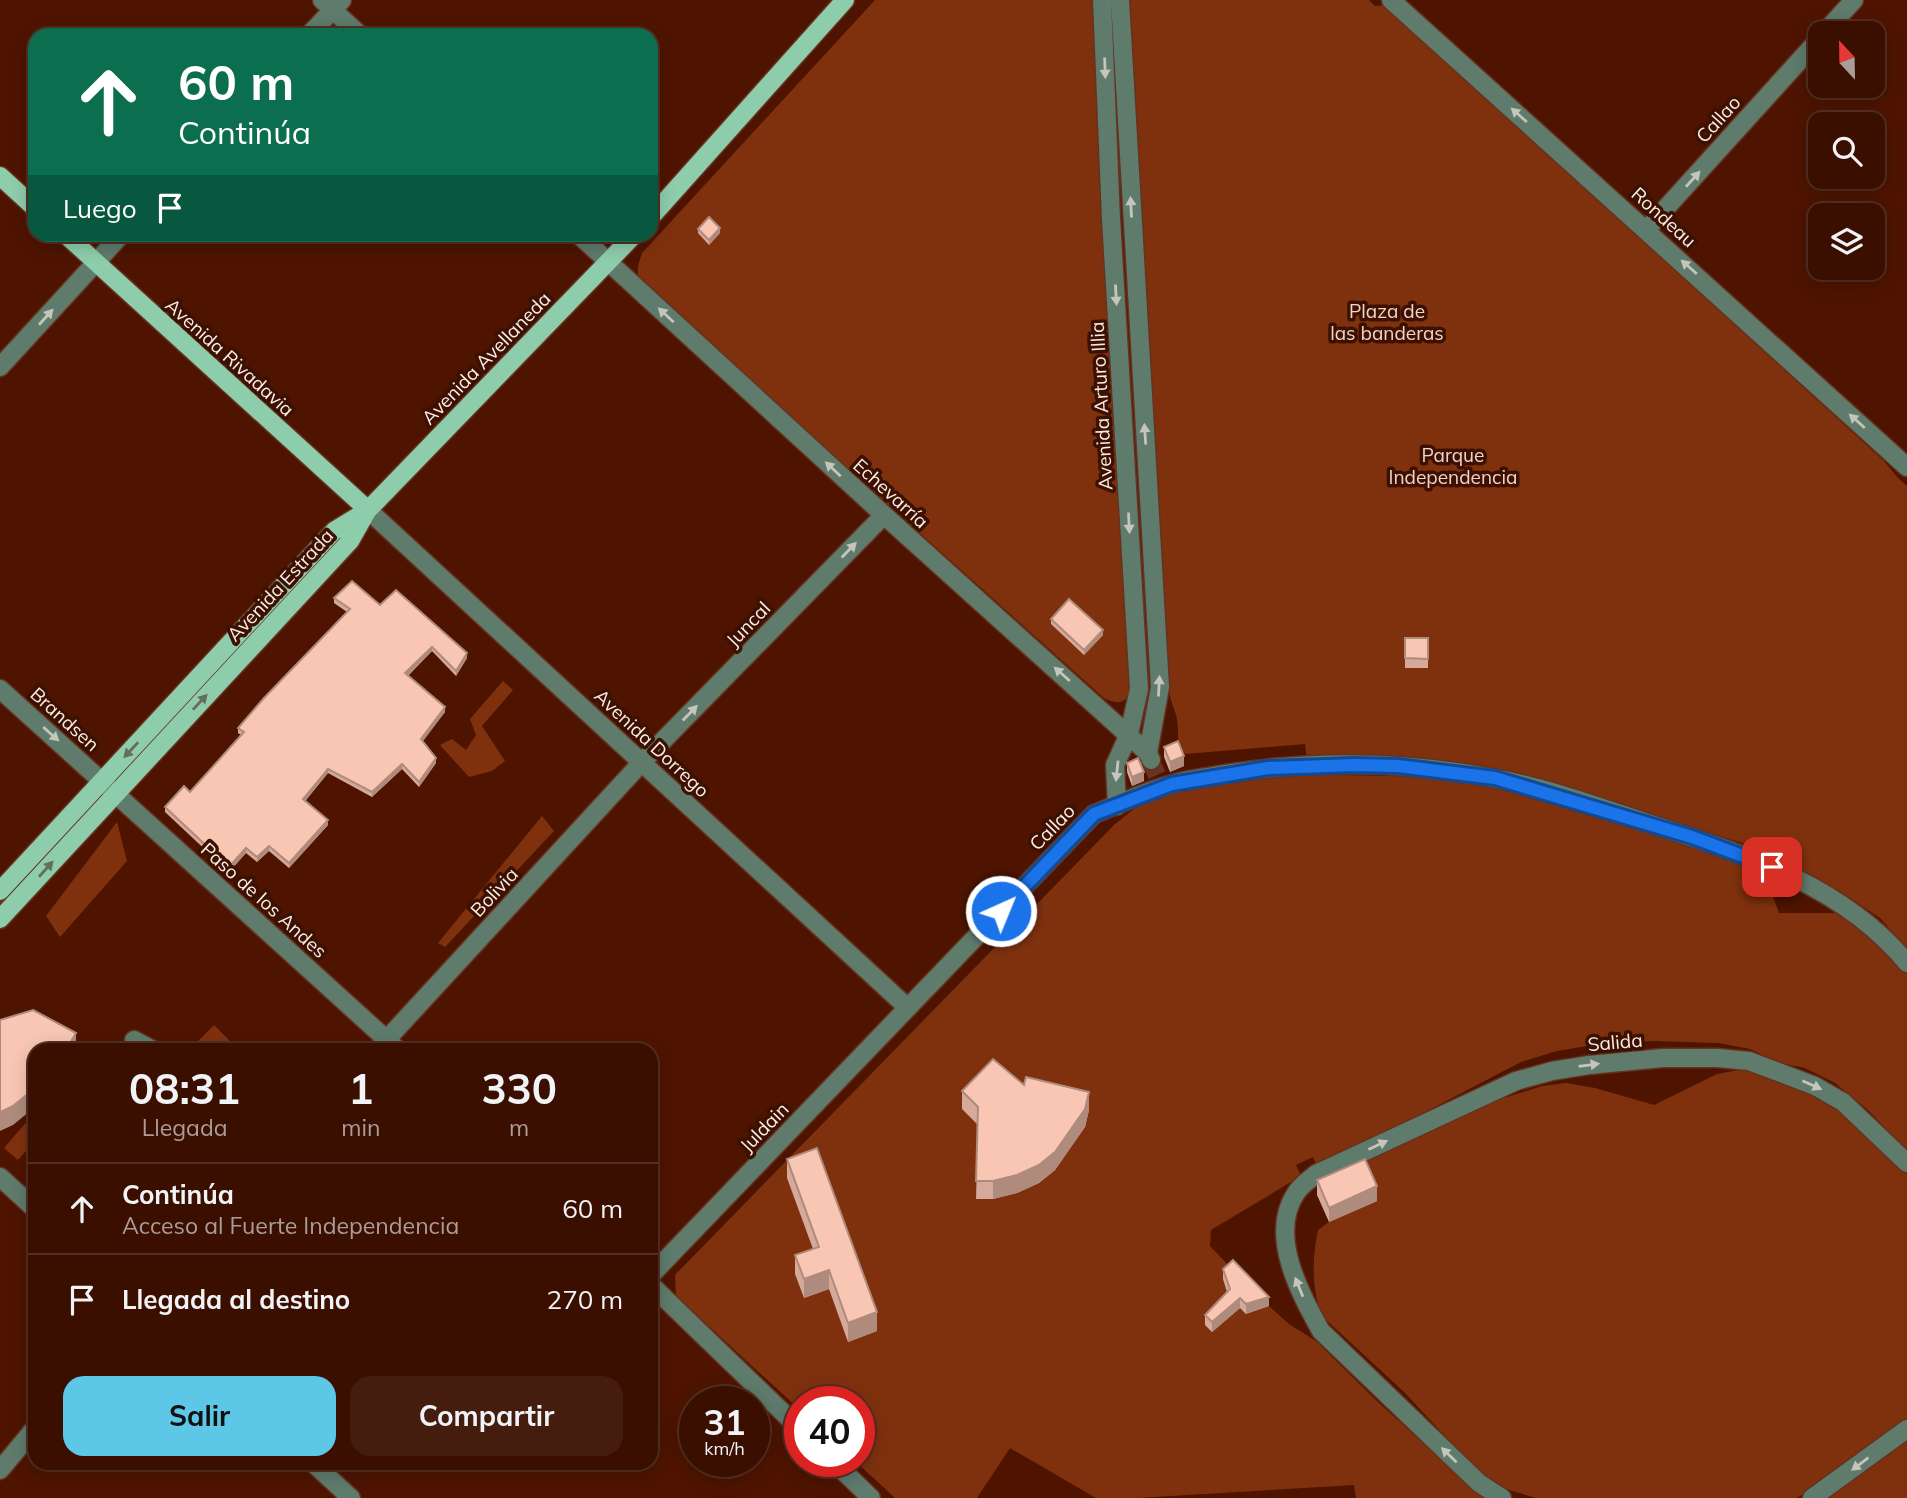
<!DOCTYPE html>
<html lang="es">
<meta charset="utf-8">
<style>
body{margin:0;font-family:Mulish,sans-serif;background:#451d0f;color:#f1f3f6;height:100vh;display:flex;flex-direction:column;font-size:26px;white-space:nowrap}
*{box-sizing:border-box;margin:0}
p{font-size:23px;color:#ab9c99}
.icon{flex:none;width:38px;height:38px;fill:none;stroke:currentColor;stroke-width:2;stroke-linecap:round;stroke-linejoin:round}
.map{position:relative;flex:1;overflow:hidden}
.details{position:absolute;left:28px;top:1043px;width:630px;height:427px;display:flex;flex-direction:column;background:#3a0f00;border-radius:21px;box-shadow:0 4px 18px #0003,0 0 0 2px #542f22}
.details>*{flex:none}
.guide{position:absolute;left:28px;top:28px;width:630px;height:214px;border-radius:21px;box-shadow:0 4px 18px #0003,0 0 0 2px #542f22;background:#0b6e4f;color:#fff;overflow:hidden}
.needle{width:46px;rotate:338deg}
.tools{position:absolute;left:1808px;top:21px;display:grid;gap:14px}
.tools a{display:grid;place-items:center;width:77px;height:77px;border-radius:14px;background:#3a0f00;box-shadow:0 4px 18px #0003,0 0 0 2px #542f22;font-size:35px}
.speed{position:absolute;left:679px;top:1386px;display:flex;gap:14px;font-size:35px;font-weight:700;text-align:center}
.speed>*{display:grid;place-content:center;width:91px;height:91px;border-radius:50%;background:#3a0f00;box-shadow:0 4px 18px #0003,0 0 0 2px #542f22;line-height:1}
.speed small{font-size:18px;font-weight:400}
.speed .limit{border:10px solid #d22;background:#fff;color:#111}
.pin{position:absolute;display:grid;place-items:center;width:60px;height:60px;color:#fff;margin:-30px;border-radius:14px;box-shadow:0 4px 10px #0006}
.me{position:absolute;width:77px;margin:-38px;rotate:44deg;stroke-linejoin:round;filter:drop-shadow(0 0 5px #0008)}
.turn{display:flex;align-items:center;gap:24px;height:147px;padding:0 35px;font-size:32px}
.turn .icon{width:91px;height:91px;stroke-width:2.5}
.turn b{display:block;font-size:49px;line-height:60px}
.then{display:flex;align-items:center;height:66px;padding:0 35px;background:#0003;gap:14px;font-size:26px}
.eta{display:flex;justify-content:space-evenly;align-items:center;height:119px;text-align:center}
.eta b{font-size:42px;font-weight:700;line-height:49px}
.action{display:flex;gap:14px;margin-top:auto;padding:14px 35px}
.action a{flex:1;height:80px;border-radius:21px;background:#5dc7e8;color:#111;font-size:28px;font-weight:700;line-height:80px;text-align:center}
.action a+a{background:#451d0f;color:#f1f3f6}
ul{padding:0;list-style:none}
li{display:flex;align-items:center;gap:21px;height:91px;padding:0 35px;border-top:2px solid #542f22}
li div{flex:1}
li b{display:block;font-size:26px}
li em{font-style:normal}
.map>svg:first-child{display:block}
.green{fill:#7f310e}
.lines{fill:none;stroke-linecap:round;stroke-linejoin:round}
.minor-tunnel{stroke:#683523;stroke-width:18;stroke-dasharray:18 9;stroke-linecap:butt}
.minor-casing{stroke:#663220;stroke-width:21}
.major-casing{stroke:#663220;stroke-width:21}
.minor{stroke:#5e7b6c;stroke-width:18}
.major{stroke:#8ecdac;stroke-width:18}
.wall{fill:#d5aa9a}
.shaded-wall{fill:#ae8b7d}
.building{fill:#f8c6b3;stroke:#ae8b7d;stroke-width:2}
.oneway{fill:#c5c5bc}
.oneway2{fill:#666f56}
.route-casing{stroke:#114b97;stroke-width:18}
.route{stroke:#1a73e8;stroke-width:12}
.labels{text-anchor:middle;stroke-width:7;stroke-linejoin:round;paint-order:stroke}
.street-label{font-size:19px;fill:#fcede7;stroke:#3d1101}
.park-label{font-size:19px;fill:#f1d3c7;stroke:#3d1101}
</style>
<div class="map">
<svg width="1907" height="1498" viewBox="0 0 1907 1498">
<rect width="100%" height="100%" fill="#4e1400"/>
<path class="green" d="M 875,0 L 1094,0 L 1130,694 C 1123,705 1116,703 1105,699 L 642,284 C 635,273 638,265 642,253 Z
M 1130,0 L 1369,0 L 1375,6 L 1385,5 L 1884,461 L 1898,478 L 1907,486 L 1907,949 L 1880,918 L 1838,890 L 1786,863 L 1742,843 L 1637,809 L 1567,788 L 1307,759 L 1305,744 L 1185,754 C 1174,736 1180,737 1177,720 C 1176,711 1170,701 1169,691 Z
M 331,546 L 334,550 L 130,772 L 126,769 Z
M 503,681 L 513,690 L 482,726 L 505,761 L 492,771 L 469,777 L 440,745 L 452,739 L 466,750 L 476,735 L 470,719 Z
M 1297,774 L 1435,777 L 1490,786 L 1658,836 L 1736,860 L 1764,872 L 1779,913 L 1842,913 L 1871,935 L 1907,974 L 1907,1151 L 1868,1110 L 1835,1083 L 1805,1068 L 1780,1063 L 1750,1049 L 1718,1043 L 1653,1041 L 1605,1043 L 1557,1051 L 1521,1062 L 1318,1168 L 1313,1157 L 1296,1165 L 1301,1176 L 1211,1230 L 1210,1246 L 1233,1270 L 1240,1308 L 1247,1314 L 1269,1306 L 1289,1324 L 1316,1341 L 1378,1402 L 1484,1498 L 1356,1498 L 1354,1485 L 1137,1498 L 1096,1498 L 1010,1448 L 977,1498 L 895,1498 L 855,1461 L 859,1461 L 859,1402 L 800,1402 L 800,1410 L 676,1296 L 675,1275 L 1114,825 C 1122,819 1131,810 1140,805 C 1187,779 1245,778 1297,774 Z
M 86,809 L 89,813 L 0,910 L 0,902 Z
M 542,816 L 554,831 L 445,947 L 438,943 Z
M 117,822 L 127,861 L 60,937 L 46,916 Z
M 214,1025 L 239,1050 L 190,1049 Z
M 1744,1069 L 1813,1093 L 1848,1116 L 1907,1174 L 1907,1423 L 1822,1485 L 1796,1498 L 1536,1498 L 1506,1489 L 1485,1475 L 1457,1449 L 1404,1392 L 1323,1317 C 1311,1290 1312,1259 1318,1230 L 1329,1222 L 1360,1159 L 1498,1100 L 1542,1086 L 1566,1083 L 1595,1088 L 1654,1105 L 1717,1074 Z
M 35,1112 L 35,1141 L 18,1160 L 4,1148 Z
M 1907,1437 L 1907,1498 L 1826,1498 Z"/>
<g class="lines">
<path class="minor-tunnel" d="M 1152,764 L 1157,775"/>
<defs>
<path id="minor" d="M 322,0 L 360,35
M 1102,0 L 1111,219 L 1139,689 L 1129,734 L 1115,765 L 1117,806
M 1120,0 L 1160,687 L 1148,753 L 1151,760
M 1391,0 L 1907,467
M 1824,33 L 1854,0
M 309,35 L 342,0
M 1647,229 L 1820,38
M 578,234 L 884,515 L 1148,753
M 0,367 L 122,234
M 368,510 L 908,1008
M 0,689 L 398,1050
M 134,1040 L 153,1050
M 377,1050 L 642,762 L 884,515
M 0,1177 L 35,1209
M 651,1275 L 1094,814 C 1120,804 1146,791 1173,784 C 1188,779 1204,778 1219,775 C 1309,760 1404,761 1493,778 C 1552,788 1609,811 1666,829 C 1754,857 1846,889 1907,963
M 651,1285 L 800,1429
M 833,1461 L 871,1498
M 313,1463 L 351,1498
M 0,1470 L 35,1428
M 1502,1498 L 1479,1483 L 1321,1331 C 1300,1293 1268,1235 1296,1193 C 1301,1185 1309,1180 1316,1174 L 1516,1081 L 1552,1071 L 1589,1065 L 1663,1058 L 1718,1058 L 1749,1061 L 1815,1086 L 1843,1102 L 1907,1163
M 1812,1498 L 1907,1429"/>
<path id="major" d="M 0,176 L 35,208
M 651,217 L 845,0
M 65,234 L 368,510
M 0,891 L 334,531 L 368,510 L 635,234
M 0,919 L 350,541 L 366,513"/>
</defs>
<use href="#minor" class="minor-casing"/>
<use href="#major" class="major-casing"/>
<use href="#minor" class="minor"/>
<use href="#major" class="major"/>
</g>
<path class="wall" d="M 698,229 L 720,233 L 709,245 L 698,233 Z
M 334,598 L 380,605 L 467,658 L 456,676 L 432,651 L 408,676 L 445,712 L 422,741 L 436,763 L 419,787 L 402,769 L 372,797 L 328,773 L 305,801 L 328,825 L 289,868 L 269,851 L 257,862 L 246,853 L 229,872 L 165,812 L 165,807 L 190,792 L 241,735 L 238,733 L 238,728 L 347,612 L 334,603 Z
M 1051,619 L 1103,635 L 1084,655 L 1051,624 Z
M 1405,638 L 1428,638 L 1428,668 L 1405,668 Z
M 1164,747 L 1184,766 L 1170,772 L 1164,757 Z
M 1127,763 L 1144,781 L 1132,786 L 1127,772 Z
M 1024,1085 L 1089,1110 L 1085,1127 L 1055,1170 L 1039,1183 L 1017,1193 L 993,1199 L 976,1199 L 978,1125 L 962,1109 L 962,1091 Z
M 787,1159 L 877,1331 L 848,1342 L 829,1289 L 804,1298 L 795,1274 L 795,1255 L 813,1249 L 787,1178 Z
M 1317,1180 L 1377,1201 L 1329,1222 L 1317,1195 Z
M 1223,1269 L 1269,1306 L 1246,1314 L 1240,1308 L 1212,1332 L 1205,1325 L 1205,1315 L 1227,1292 L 1223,1279 Z"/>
<path class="shaded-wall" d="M 720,228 L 720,233 L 709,245 L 709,240 Z
M 1103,630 L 1103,635 L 1084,655 L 1084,650 Z
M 432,647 L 432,651 L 405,678 L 405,673 Z
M 467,653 L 467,658 L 456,676 L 456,671 Z
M 445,707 L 445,712 L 421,744 L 421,739 Z
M 1184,756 L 1184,766 L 1170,772 L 1170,762 Z
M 436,758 L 436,763 L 419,787 L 419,782 Z
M 402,764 L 402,769 L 372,797 L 372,792 Z
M 328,769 L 328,773 L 303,804 L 303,799 Z
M 1144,772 L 1144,781 L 1132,786 L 1132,777 Z
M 328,820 L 328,825 L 289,868 L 289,863 Z
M 269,846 L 269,851 L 257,862 L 257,857 Z
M 246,848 L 246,853 L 229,872 L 229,867 Z
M 76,1033 L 76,1050 L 66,1050 Z
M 35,1088 L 35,1107 L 13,1125 L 0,1131 L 0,1112 Z
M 1089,1092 L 1089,1110 L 1085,1127 L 1055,1170 L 1039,1183 L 1017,1193 L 993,1199 L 993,1181 Z
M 1377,1186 L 1377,1201 L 1329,1222 L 1329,1208 Z
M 829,1270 L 829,1289 L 804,1298 L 804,1279 Z
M 1269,1297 L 1269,1306 L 1246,1314 L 1246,1304 Z
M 1240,1298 L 1240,1308 L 1212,1332 L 1212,1322 Z
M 877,1312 L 877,1331 L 848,1342 L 848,1323 Z"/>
<path class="building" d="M 709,217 L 720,228 L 709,240 L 698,229 Z
M 352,581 L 380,605 L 396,590 L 467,653 L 456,671 L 432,647 L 405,673 L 445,707 L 421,739 L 436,758 L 419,782 L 402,764 L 372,792 L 328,769 L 303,799 L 328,820 L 289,863 L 269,846 L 257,857 L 246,848 L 229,867 L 165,807 L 184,786 L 190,792 L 244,732 L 238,728 L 264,698 L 350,609 L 334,598 Z
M 1069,599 L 1103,630 L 1084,650 L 1051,619 Z
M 1405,638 L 1428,638 L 1428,659 L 1405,658 Z
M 1178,741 L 1184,756 L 1170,762 L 1164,747 Z
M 1138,758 L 1144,772 L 1132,777 L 1127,763 Z
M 33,1010 L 76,1033 L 66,1050 L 35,1050 L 35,1088 L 13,1106 L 0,1112 L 0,1020 Z
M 993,1059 L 1024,1085 L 1026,1077 L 1089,1092 L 1085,1109 L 1055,1152 L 1039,1165 L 1017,1175 L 993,1181 L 976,1181 L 978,1107 L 962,1091 Z
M 817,1148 L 877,1312 L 848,1323 L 829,1270 L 804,1279 L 795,1255 L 819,1247 L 787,1159 Z
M 1365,1159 L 1377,1186 L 1329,1208 L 1317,1180 Z
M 1233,1260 L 1269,1297 L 1246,1304 L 1240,1298 L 1212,1322 L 1205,1315 L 1230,1289 L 1223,1269 Z"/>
<defs><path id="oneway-solid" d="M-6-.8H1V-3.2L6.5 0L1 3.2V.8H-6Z" transform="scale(1.75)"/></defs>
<g class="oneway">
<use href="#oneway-solid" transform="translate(1105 68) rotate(88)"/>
<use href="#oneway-solid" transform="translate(1519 115) rotate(-138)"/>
<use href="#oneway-solid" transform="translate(1693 179) rotate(-48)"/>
<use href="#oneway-solid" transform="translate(1131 207) rotate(-93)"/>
<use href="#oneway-solid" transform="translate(1689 267) rotate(-138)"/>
<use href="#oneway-solid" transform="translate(1116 295) rotate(87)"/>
<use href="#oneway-solid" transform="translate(666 315) rotate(-137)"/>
<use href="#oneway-solid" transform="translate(46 317) rotate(-48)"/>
<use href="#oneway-solid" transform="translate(1857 421) rotate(-138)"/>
<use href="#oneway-solid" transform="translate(1145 434) rotate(-94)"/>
<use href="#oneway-solid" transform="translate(833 469) rotate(-137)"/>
<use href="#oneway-solid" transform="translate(1129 523) rotate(87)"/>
<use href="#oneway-solid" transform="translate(849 550) rotate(-46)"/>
<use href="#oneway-solid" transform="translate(1062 674) rotate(-138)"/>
<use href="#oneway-solid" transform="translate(1159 686) rotate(-87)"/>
<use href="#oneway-solid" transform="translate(690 713) rotate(-46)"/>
<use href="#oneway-solid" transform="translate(51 734) rotate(42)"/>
<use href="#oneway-solid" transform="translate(1117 771) rotate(96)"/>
<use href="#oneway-solid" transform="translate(1589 1065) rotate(-7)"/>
<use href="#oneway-solid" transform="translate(1812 1085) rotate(24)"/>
<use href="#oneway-solid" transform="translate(1378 1145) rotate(-25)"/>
<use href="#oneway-solid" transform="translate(1299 1287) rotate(-112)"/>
<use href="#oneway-solid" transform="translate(1449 1455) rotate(-136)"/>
<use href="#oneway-solid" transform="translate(1860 1464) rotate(143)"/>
</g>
<g class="oneway2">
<use href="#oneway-solid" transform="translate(200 702) rotate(-47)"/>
<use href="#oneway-solid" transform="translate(131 750) rotate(133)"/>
<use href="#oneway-solid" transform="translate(46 869) rotate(-48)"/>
</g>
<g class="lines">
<defs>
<path id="route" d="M 1001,911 L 1094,814 L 1172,784 L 1268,768 L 1354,765 L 1398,766 L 1495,778 L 1692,837 L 1772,867"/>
</defs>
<use href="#route" class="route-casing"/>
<use href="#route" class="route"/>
</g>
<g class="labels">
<g class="street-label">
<text transform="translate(1718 119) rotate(-48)" y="7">Callao</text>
<text transform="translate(1664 217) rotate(42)" y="7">Rondeau</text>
<text transform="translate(230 357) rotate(42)" y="7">Avenida Rivadavia</text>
<text transform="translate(486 358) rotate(-46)" y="7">Avenida Avellaneda</text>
<text transform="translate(1101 406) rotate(-93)" y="7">Avenida Arturo Illia</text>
<text transform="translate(891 493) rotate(42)" y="7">Echevarría</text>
<text transform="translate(280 585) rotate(-47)" y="7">Avenida Estrada</text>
<text transform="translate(748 624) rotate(-46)" y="7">Juncal</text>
<text transform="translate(65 719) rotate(42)" y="7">Brandsen</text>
<text transform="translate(652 743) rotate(43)" y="7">Avenida Dorrego</text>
<text transform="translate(1052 827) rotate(-46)" y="7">Callao</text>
<text transform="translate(494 892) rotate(-47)" y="7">Bolivia</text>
<text transform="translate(264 900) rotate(42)" y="7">Paso de los Andes</text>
<text transform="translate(1615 1042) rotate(-5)" y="7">Salida</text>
<text transform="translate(764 1127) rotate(-46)" y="7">Juldain</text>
</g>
<g class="park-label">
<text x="1387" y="318">Plaza de<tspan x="1387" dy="22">las banderas</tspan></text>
<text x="1453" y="462">Parque<tspan x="1453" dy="22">Independencia</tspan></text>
</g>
</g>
</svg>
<div class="tools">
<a><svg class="needle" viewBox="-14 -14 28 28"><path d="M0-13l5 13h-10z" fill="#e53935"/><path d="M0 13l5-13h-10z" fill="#ab9c99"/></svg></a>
<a><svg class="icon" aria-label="search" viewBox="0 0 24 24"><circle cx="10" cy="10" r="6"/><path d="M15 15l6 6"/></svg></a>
<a><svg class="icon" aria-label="layers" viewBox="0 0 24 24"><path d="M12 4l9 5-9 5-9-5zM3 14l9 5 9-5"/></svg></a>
</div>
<div class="speed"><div>31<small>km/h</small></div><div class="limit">40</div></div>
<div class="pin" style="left:1772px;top:867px;background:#d93025"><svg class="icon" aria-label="arrive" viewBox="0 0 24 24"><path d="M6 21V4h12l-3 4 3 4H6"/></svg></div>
<svg class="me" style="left:1001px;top:911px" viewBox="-20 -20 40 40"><circle r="17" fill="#1a73e8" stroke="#fff" stroke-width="3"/><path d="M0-11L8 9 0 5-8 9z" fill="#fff"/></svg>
<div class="guide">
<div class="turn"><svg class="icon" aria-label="ahead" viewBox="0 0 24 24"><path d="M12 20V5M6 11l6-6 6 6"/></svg><div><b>60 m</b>Continúa</div></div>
<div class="then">Luego<svg class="icon" aria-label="arrive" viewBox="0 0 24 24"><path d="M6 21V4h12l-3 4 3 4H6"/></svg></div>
</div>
<section class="details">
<div class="eta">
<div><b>08:31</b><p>Llegada</p></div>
<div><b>1</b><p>min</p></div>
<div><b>330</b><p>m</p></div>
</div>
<ul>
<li><svg class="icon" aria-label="ahead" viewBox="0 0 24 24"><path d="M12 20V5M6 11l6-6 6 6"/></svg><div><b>Continúa</b><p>Acceso al Fuerte Independencia</p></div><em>60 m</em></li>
<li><svg class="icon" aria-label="arrive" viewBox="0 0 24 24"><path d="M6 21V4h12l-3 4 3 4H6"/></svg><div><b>Llegada al destino</b></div><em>270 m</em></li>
</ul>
<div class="action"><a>Salir</a><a>Compartir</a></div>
</section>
</div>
